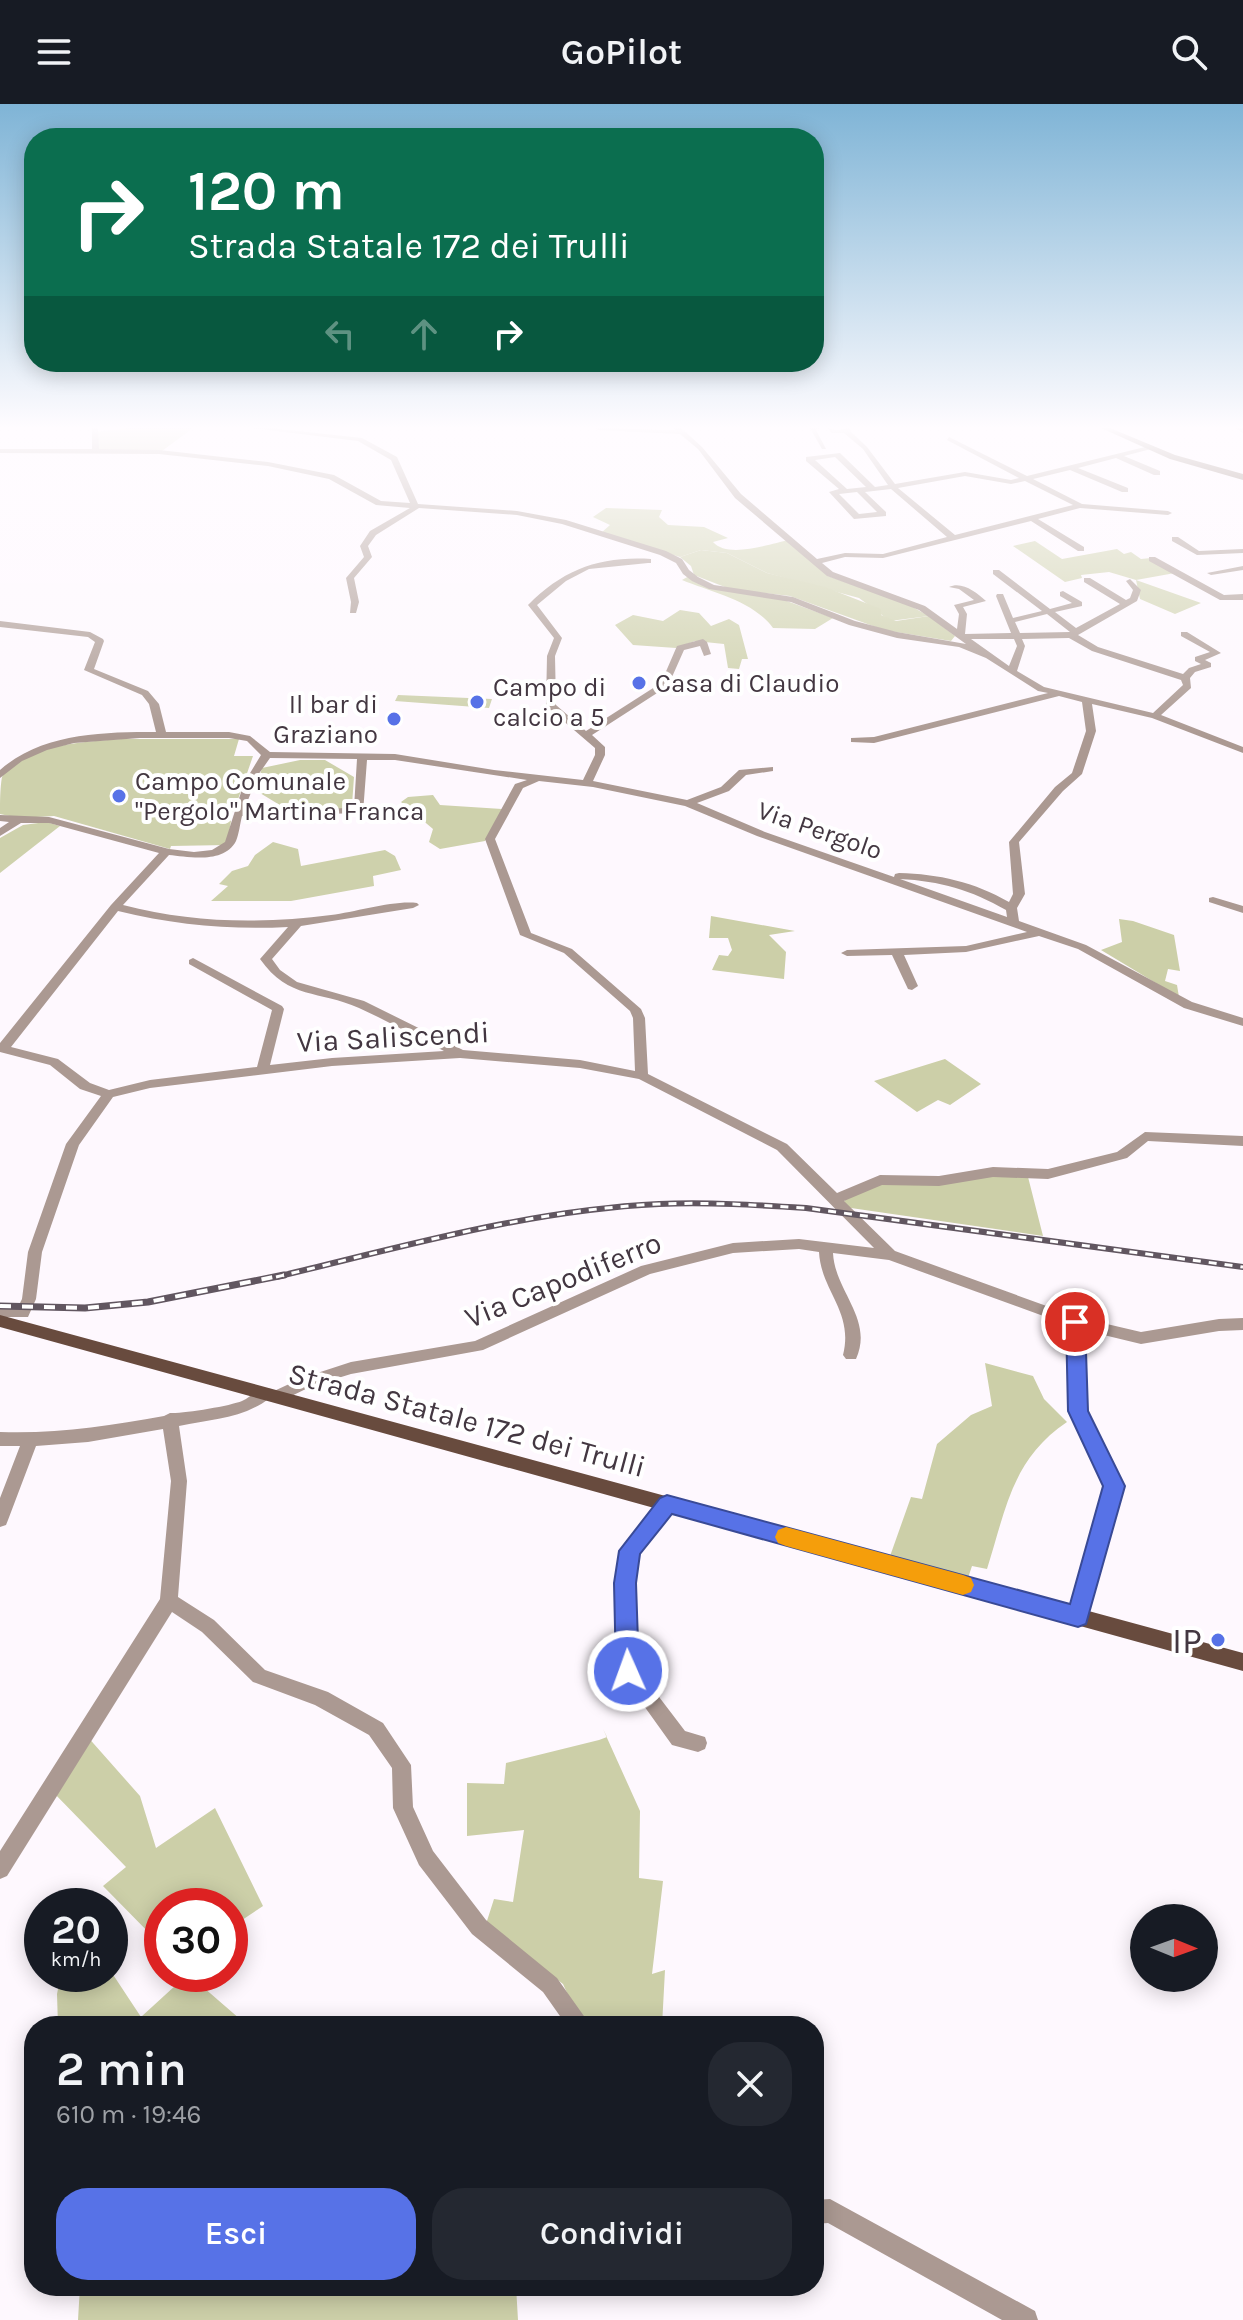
<!DOCTYPE html>
<html lang="it">
<meta charset="utf-8">
<style>
body{margin:0;font-family:Karla,sans-serif;background:#242831;color:#f1f3f6;height:100vh;display:flex;flex-direction:column;font-size:30px;white-space:nowrap}
*{box-sizing:border-box;margin:0}
p{font-size:26px;color:#9ea1a6}
.icon{flex:none;width:44px;height:44px;fill:none;stroke:currentColor;stroke-width:2;stroke-linecap:round;stroke-linejoin:round}
.map{position:relative;flex:1;overflow:hidden}
.sheet{position:absolute;left:24px;top:1912px;width:800px;height:280px;display:flex;flex-direction:column;background:#171b24;border-radius:32px;box-shadow:0 4px 20px #0003}
.sheet>*{flex:none}
.top-card{position:absolute;left:24px;top:24px;width:800px;height:244px;border-radius:32px;box-shadow:0 4px 20px #0003;background:#0b6e4f;color:#fff;overflow:hidden}
.needle{width:52px;rotate:91deg}
.tools{position:absolute;left:1130px;top:1800px;display:grid;gap:16px}
.tools a{display:grid;place-items:center;width:88px;height:88px;border-radius:50%;background:#171b24;box-shadow:0 4px 20px #0003;font-size:40px}
.speed{position:absolute;left:24px;top:1784px;display:flex;gap:16px;font-size:40px;font-weight:700;text-align:center}
.speed>*{display:grid;place-content:center;width:104px;height:104px;border-radius:50%;background:#171b24;box-shadow:0 4px 20px #0003;line-height:1}
.speed small{font-size:20px;font-weight:400}
.speed .limit{border:12px solid #d22;background:#fff;color:#111}
.pin{position:absolute;display:grid;place-items:center;width:68px;height:68px;color:#fff;margin:-34px;border:4px solid #fff;border-radius:50%;box-shadow:0 2px 8px #0007}
.me{position:absolute;width:88px;margin:-44px;rotate:358deg;stroke-linejoin:round;filter:drop-shadow(0 0 6px #0008)}
.turn{display:flex;align-items:center;gap:28px;height:168px;padding:0 32px;font-size:36px}
.turn .icon{width:104px;height:104px;stroke-width:2.5}
.turn b{display:block;font-size:56px;line-height:68px}
.lanes{display:flex;align-items:center;height:76px;padding:0 32px;background:#0003;justify-content:center;gap:40px;direction:ltr}
.lanes .off{opacity:.35}
.round{display:grid;place-items:center;flex:none;width:84px;height:84px;border-radius:32px;background:#242831}
.headline{display:flex;align-items:center;justify-content:space-between;height:136px;padding:0 32px}
h1{font-size:48px;font-weight:600;line-height:60px}
.action{display:flex;gap:16px;margin-top:auto;padding:16px 32px}
.action a{flex:1;height:92px;border-radius:32px;background:#5772e7;color:#fff;font-size:32px;font-weight:600;line-height:92px;text-align:center}
.action a+a{background:#242831;color:#f1f3f6}
header{display:flex;justify-content:space-between;align-items:center;height:104px;padding:0 32px;background:#171b24;font-size:36px;font-weight:600}
.map>svg:first-child{display:block}
.green{fill:#ced1ac}
.forest{fill:#cccfa8}
.lines{fill:none;stroke-linecap:round;stroke-linejoin:round}
.minor{fill:#ab9992;fill-rule:evenodd}
.major{fill:#684b3e;fill-rule:evenodd}
.rail-far1-casing{stroke:#615660;stroke-width:6}
.rail-casing{stroke:#615660;stroke-width:7}
.rail-far1{stroke:#fff;stroke-width:3;stroke-dasharray:8;stroke-linecap:butt}
.rail{stroke:#fff;stroke-width:4;stroke-dasharray:11;stroke-linecap:butt}
.route{fill:#5772e7;stroke:#394a96;stroke-width:2}
.slow{fill:#f59e0b}
.poi-dot{fill:#5772e7;stroke:#fff;stroke-width:3}
.labels{text-anchor:middle;stroke-width:8;stroke-linejoin:round;paint-order:stroke}
.far-poi-label{font-size:26px;fill:#433741;stroke:#fff;text-anchor:start}
.far-street-label{font-size:26px;fill:#433741;stroke:#fff}
.street-label{font-size:30px;fill:#433741;stroke:#fff}
.near-poi-label{font-size:36px;fill:#433741;stroke:#fff;text-anchor:end}
</style>
<header><svg class="icon" aria-label="menu" viewBox="0 0 24 24"><path d="M4 6h16M4 12h16M4 18h16"/></svg>GoPilot<svg class="icon" aria-label="search" viewBox="0 0 24 24"><circle cx="10" cy="10" r="6"/><path d="M15 15l6 6"/></svg></header>
<div class="map">
<svg width="1243" height="2216" viewBox="0 0 1243 2216">
<rect width="100%" height="100%" fill="#fef8fe"/>
<path class="green" d="M 128,324 L 193,324 L 162,347 L 94,348 L 95,328 Z
M 606,404 L 662,406 L 659,413 L 668,421 L 704,423 L 728,434 L 713,438 C 728,455 769,440 789,436 L 828,472 L 907,500 L 929,512 L 890,517 L 859,494 L 767,469 L 727,449 L 701,446 L 680,453 L 601,429 L 610,421 L 593,413 Z
M 689,472 L 720,485 L 776,493 L 833,514 L 815,525 L 773,524 C 754,497 711,488 682,476 Z
M 1136,476 L 1201,499 L 1175,510 L 1140,495 Z
M 398,591 L 492,595 L 489,604 L 395,597 Z
M 122,635 L 239,635 L 234,652 L 253,652 L 234,707 L 226,712 L 231,717 L 227,741 L 171,742 L 170,745 L 54,712 L 19,714 L 0,710 C 0,699 0,684 2,673 C 16,641 92,637 122,635 Z
M 300,656 L 325,656 L 354,673 L 352,701 L 343,706 L 288,706 L 255,686 L 262,664 Z
M 433,691 L 440,701 L 502,705 L 485,737 L 440,745 L 429,738 L 433,725 L 401,698 L 408,693 Z
M 46,718 L 60,722 L 0,769 L 0,734 L 23,721 Z
M 273,738 L 298,745 L 301,762 L 385,746 L 395,752 L 401,766 L 373,772 L 374,782 L 291,797 L 211,797 L 228,782 L 219,780 L 232,767 L 248,762 L 255,751 Z"/>
<path class="forest" d="M 1035,437 L 1062,455 L 1117,445 L 1124,450 L 1131,448 L 1141,455 L 1151,454 L 1175,469 L 1136,476 L 1109,468 L 1081,471 L 1082,474 L 1065,478 L 1013,442 Z
M 701,446 L 727,449 L 767,469 L 825,483 L 881,505 L 881,511 L 896,517 L 929,512 L 955,532 L 951,537 L 884,526 L 790,492 L 730,485 L 694,471 L 691,462 L 680,453 Z
M 680,506 L 699,509 L 711,522 L 729,515 L 739,521 L 748,555 L 742,555 L 739,565 L 728,564 L 724,540 L 695,537 L 676,544 L 633,541 L 615,521 L 633,511 L 663,517 Z
M 711,812 L 795,827 L 769,831 L 786,848 L 784,875 L 712,866 L 719,851 L 728,852 L 732,846 L 728,834 L 709,834 Z
M 1119,815 L 1133,817 L 1174,831 L 1180,867 L 1168,865 L 1165,877 L 1177,881 L 1179,893 L 1101,846 L 1122,838 Z
M 945,955 L 981,980 L 950,1001 L 938,996 L 917,1008 L 874,977 Z
M 1027,1069 L 1043,1132 L 844,1103 L 843,1099 L 848,1092 L 874,1079 Z
M 985,1259 L 1033,1272 L 1044,1295 L 1067,1318 C 1012,1355 1006,1405 987,1465 L 972,1462 L 967,1477 L 889,1455 L 911,1393 L 922,1395 L 937,1340 L 971,1311 L 992,1302 Z
M 603,1625 L 640,1707 L 639,1774 L 663,1777 L 652,1870 L 665,1866 L 662,1922 L 582,1922 L 563,1880 L 486,1820 L 494,1795 L 513,1798 L 524,1726 L 467,1732 L 467,1679 L 504,1680 L 506,1659 L 599,1636 L 607,1633 Z
M 86,1631 L 140,1692 L 156,1744 L 215,1704 L 263,1802 L 230,1824 L 230,1802 L 162,1802 L 162,1842 L 103,1782 L 126,1763 L 52,1687 Z
M 110,1866 L 141,1913 L 188,1870 L 248,1922 L 58,1922 L 57,1890 L 61,1870 L 110,1870 Z
M 80,2182 L 516,2182 L 518,2216 L 78,2216 Z"/>
<g class="lines">
<path class="minor" d="M 92,324 L 98,324 L 99,345 L 159,346 L 268,358 L 334,371 L 381,397 L 410,399 L 391,356 L 358,337 L 252,324 L 270,324 L 362,334 L 397,353 L 418,400 L 517,407 L 566,416 L 666,447 L 682,455 L 689,466 L 698,473 L 714,481 L 793,493 L 855,517 L 897,528 L 966,540 L 919,506 L 827,472 L 735,394 L 698,345 L 680,330 L 598,326 L 595,324 L 675,326 L 674,324 L 681,324 L 702,343 L 741,390 L 817,455 L 845,449 L 883,450 L 947,433 L 891,385 L 865,388 L 886,408 L 886,412 L 854,415 L 829,388 L 839,385 L 806,357 L 806,353 L 840,349 L 875,383 L 888,381 L 863,345 L 844,329 L 832,329 L 827,324 L 836,326 L 850,324 L 850,327 L 867,343 L 895,380 L 965,368 L 1011,376 L 1019,374 L 947,336 L 949,333 L 1027,372 L 1149,342 L 1151,345 L 1124,352 L 1160,367 L 1160,371 L 1154,371 L 1116,354 L 1078,364 L 1128,384 L 1128,388 L 1122,388 L 1070,366 L 1033,375 L 1082,400 L 1168,407 L 1172,409 L 1168,411 L 1080,404 L 1038,415 L 1084,443 L 1084,447 L 1078,447 L 1031,417 L 883,454 L 845,453 L 822,459 L 833,468 L 925,502 L 957,525 L 959,510 L 954,501 L 974,496 L 959,485 L 949,483 C 962,477 976,488 986,497 L 963,503 L 967,510 L 965,530 L 1011,529 L 996,492 L 997,490 L 1003,490 L 1013,514 L 1042,507 L 993,470 L 993,466 L 999,466 L 1050,505 L 1072,499 L 1060,492 L 1060,488 L 1063,487 L 1082,498 L 1082,502 L 1055,508 L 1076,524 L 1120,500 L 1084,478 L 1084,474 L 1090,474 L 1126,496 L 1130,494 L 1133,486 L 1126,477 L 1130,475 L 1141,486 L 1137,497 L 1078,531 L 1098,543 L 1183,570 L 1189,564 L 1201,560 L 1195,557 L 1195,553 L 1210,548 L 1181,532 L 1181,528 L 1187,528 L 1221,549 L 1205,556 L 1211,559 L 1211,563 L 1195,568 L 1190,574 L 1191,584 L 1161,611 L 1243,643 L 1243,649 L 1152,614 L 1092,600 L 1096,627 L 1082,670 L 1063,687 L 1019,738 L 1025,790 L 1017,804 L 1019,817 L 1086,841 L 1192,898 L 1243,914 L 1243,922 L 1184,904 L 1078,845 L 1039,832 L 966,848 L 904,851 L 918,882 L 912,886 L 908,885 L 892,851 L 847,852 L 841,849 L 847,846 L 966,842 L 1027,828 L 757,732 L 685,702 L 593,683 L 539,677 L 523,684 L 495,735 L 531,829 L 572,845 L 641,905 L 645,914 L 648,970 L 787,1040 L 837,1089 L 880,1071 L 939,1072 L 993,1063 L 1048,1065 L 1117,1048 L 1145,1028 L 1243,1032 L 1243,1042 L 1148,1037 L 1127,1054 L 1048,1075 L 993,1073 L 939,1082 L 882,1081 L 844,1097 L 895,1147 L 1077,1213 L 1141,1228 L 1219,1215 L 1243,1214 L 1243,1226 L 1219,1227 L 1141,1240 L 1083,1226 L 1086,1307 L 1122,1382 L 1084,1519 L 1078,1521 L 1072,1519 L 1069,1513 L 1106,1382 L 1070,1307 L 1068,1221 L 889,1156 L 833,1149 C 835,1188 874,1215 856,1255 L 846,1255 L 843,1251 C 854,1208 821,1187 819,1148 L 799,1145 L 733,1149 L 650,1170 L 483,1246 L 351,1270 L 312,1282 L 277,1299 L 270,1294 C 242,1315 212,1315 179,1322 L 187,1377 L 178,1493 L 214,1516 L 265,1566 L 328,1588 L 383,1619 L 411,1661 L 413,1703 L 433,1747 L 486,1816 L 557,1874 L 591,1922 L 567,1922 L 543,1888 L 472,1830 L 419,1761 L 393,1704 L 392,1664 L 369,1631 L 315,1601 L 253,1578 L 202,1528 L 172,1508 L 7,1772 L 0,1775 L 0,1747 L 160,1495 L 171,1377 L 163,1325 L 88,1338 L 36,1342 L 8,1416 L 6,1421 L 0,1423 L 0,1394 L 20,1342 L 0,1342 L 0,1328 C 56,1330 109,1322 164,1312 L 170,1309 C 182,1310 230,1302 242,1297 C 253,1292 258,1281 271,1285 L 272,1288 L 302,1274 L 351,1258 L 475,1237 L 641,1162 L 733,1139 L 799,1135 L 874,1144 L 777,1046 L 639,975 L 580,964 L 460,954 L 332,962 L 150,984 L 113,993 L 79,1041 L 42,1148 L 36,1195 L 28,1213 L 0,1213 L 0,1201 L 18,1203 L 22,1195 L 28,1148 L 66,1040 L 101,992 L 80,985 L 50,961 L 0,948 L 0,939 L 111,801 L 159,749 L 49,719 L 21,719 L 0,732 L 0,724 L 9,718 L 0,717 L 0,711 L 49,713 L 169,745 L 194,748 L 212,746 L 225,738 L 244,679 L 261,651 L 247,637 L 229,634 L 140,634 L 74,639 L 47,646 L 22,657 L 0,674 L 0,666 C 42,629 103,628 156,628 L 149,600 L 142,591 L 84,566 L 95,538 L 88,533 L 0,523 L 0,517 L 90,528 L 103,535 L 104,537 L 94,565 L 148,587 L 159,600 L 166,628 L 229,628 L 250,632 L 270,648 L 395,650 L 494,666 L 583,676 L 595,651 L 595,644 L 546,602 L 547,552 L 554,534 L 528,501 C 564,465 600,452 651,455 L 651,459 L 648,459 L 589,465 L 566,477 L 537,501 L 562,534 L 555,552 L 556,601 L 586,627 L 661,579 L 677,542 L 703,535 L 707,538 L 711,550 L 704,552 L 700,542 L 684,546 L 668,582 L 592,631 L 605,643 L 605,651 L 593,677 L 687,696 L 721,683 L 739,666 L 773,663 L 773,667 L 746,671 L 729,687 L 697,699 L 765,728 L 894,773 L 895,770 L 899,769 C 939,770 974,778 1009,798 L 1013,790 L 1009,738 L 1055,683 L 1072,669 L 1086,627 L 1082,598 L 1059,592 L 874,639 L 851,638 L 851,634 L 874,633 L 1048,589 L 1038,587 L 986,554 L 959,543 L 897,534 L 849,521 L 791,498 L 709,485 L 692,477 L 683,470 L 676,459 L 660,451 L 562,420 L 517,411 L 419,404 L 376,431 L 368,442 L 372,453 L 354,474 L 359,498 L 356,509 L 350,509 L 351,498 L 346,474 L 364,453 L 360,442 L 370,427 L 410,404 L 376,401 L 329,375 L 268,362 L 159,350 L 0,349 L 0,345 L 92,345 ZM 835,353 L 866,383 L 847,385 L 815,356 ZM 965,372 L 1011,380 L 1025,377 L 1073,401 L 955,431 L 898,384 ZM 857,388 L 877,408 L 859,410 L 839,390 ZM 1047,510 L 1070,528 L 1020,529 L 1015,518 ZM 1069,534 L 1092,547 L 1181,576 L 1183,581 L 1153,609 L 1044,583 L 1017,567 L 1025,542 L 1022,535 ZM 971,535 L 1014,535 L 1017,542 L 1009,562 ZM 270,654 L 357,655 L 354,704 L 244,706 L 258,671 ZM 367,656 L 395,656 L 527,676 L 515,680 L 485,735 L 520,831 L 564,849 L 630,907 L 633,914 L 635,967 L 580,956 L 463,946 L 364,897 L 297,878 L 280,866 L 272,855 L 301,822 L 413,804 L 419,801 L 417,799 C 394,796 356,808 331,811 C 260,820 192,819 123,801 L 169,751 C 189,753 224,760 236,737 C 239,730 240,720 242,712 L 363,709 ZM 900,775 C 940,777 971,786 1006,806 L 1007,813 ZM 118,807 C 175,821 230,826 288,823 L 260,855 C 289,896 319,886 359,904 C 388,917 416,933 444,947 L 332,954 L 270,961 L 284,905 L 282,902 L 193,854 L 189,856 L 189,860 L 272,906 L 257,963 L 150,976 L 109,986 L 90,979 L 58,955 L 11,943 Z
M 810,324 L 820,324 L 816,326 L 826,345 L 822,345 Z
M 1235,324 L 1243,324 L 1243,329 Z
M 1172,433 L 1178,433 L 1199,447 L 1243,445 L 1243,449 L 1197,451 L 1172,437 Z
M 1149,453 L 1155,453 L 1224,491 L 1243,490 L 1243,496 L 1220,496 L 1149,457 Z
M 1243,462 L 1243,466 L 1211,471 L 1207,469 Z
M 1213,793 L 1243,802 L 1243,809 L 1209,798 L 1209,794 Z
M 667,1393 L 673,1395 L 675,1400 L 673,1405 L 638,1449 L 634,1479 L 637,1564 L 685,1627 L 705,1633 L 707,1639 L 705,1645 L 698,1648 L 672,1641 L 619,1567 L 616,1479 L 621,1447 L 661,1395 Z
M 830,2095 L 1035,2207 L 1038,2216 L 1002,2216 L 828,2119 L 814,2120 L 814,2096 Z"/>
<path class="major" d="M 1101,324 L 1110,324 L 1175,351 L 1243,370 L 1243,376 L 1170,355 Z
M 0,1211 L 1243,1549 L 1243,1567 L 0,1223 Z"/>
<defs>
<path id="rail-far1" d="M 276,1173 C 402,1143 529,1106 659,1100 C 708,1098 757,1101 806,1104 L 1243,1163"/>
<path id="rail" d="M 0,1202 L 85,1204 L 148,1198 L 284,1171"/>
</defs>
<use href="#rail-far1" class="rail-far1-casing"/>
<use href="#rail" class="rail-casing"/>
<use href="#rail-far1" class="rail-far1"/>
<use href="#rail" class="rail"/>
</g>
<linearGradient id="sky" x2="0" y2="1"><stop stop-color="#7fb4d6"/><stop offset="0.51" stop-color="#fffcff"/><stop offset="1" stop-color="#fffcff" stop-opacity="0"/></linearGradient>
<rect width="1243" height="634" fill="url(#sky)"/>
<path class="route" d="M 1075,1211 L 1082,1213 L 1085,1218 L 1088,1307 L 1125,1382 L 1086,1520 L 1078,1523 L 672,1410 L 640,1450 L 636,1479 L 639,1567 L 636,1575 L 628,1578 L 619,1575 L 616,1567 L 614,1479 L 619,1447 L 660,1394 L 667,1391 L 1070,1500 L 1103,1382 L 1068,1307 L 1066,1218 L 1069,1213 Z"/>
<path class="slow" d="M 786,1423 L 963,1471 L 971,1474 L 974,1481 L 971,1488 L 963,1491 L 786,1442 L 778,1439 L 775,1433 L 778,1426 Z"/>
<g class="poi-dot">
<circle cx="639" cy="579" r="8"/>
<circle cx="477" cy="598" r="8"/>
<circle cx="394" cy="615" r="8"/>
<circle cx="119" cy="692" r="8"/>
<circle cx="1218" cy="1536" r="8"/>
</g>
<g class="labels">
<g class="far-poi-label">
<text x="655" y="588">Casa di Claudio</text>
<text x="493" y="592">Campo di<tspan x="493" dy="30">calcio a 5</tspan></text>
<text x="378" y="609" text-anchor="end">Il bar di<tspan x="378" dy="30">Graziano</tspan></text>
<text x="135" y="686">Campo Comunale<tspan x="135" dy="30">"Pergolo" Martina Franca</tspan></text>
</g>
<g class="far-street-label">
<text transform="translate(820 726) rotate(19)" y="9">Via Pergolo</text>
</g>
<g class="street-label">
<text transform="translate(393 933) rotate(-3)" y="10">Via Saliscendi</text>
<text transform="translate(563 1176) rotate(-22)" y="10">Via Capodiferro</text>
<text transform="translate(467 1316) rotate(15)" y="10">Strada Statale 172 dei Trulli</text>
</g>
<g class="near-poi-label">
<text x="1202" y="1549">IP</text>
</g>
</g>
</svg>
<div class="tools">
<a><svg class="needle" viewBox="-14 -14 28 28"><path d="M0-13l5 13h-10z" fill="#e53935"/><path d="M0 13l5-13h-10z" fill="#9ea1a6"/></svg></a>
</div>
<div class="speed"><div>20<small>km/h</small></div><div class="limit">30</div></div>
<div class="pin" style="left:1075px;top:1218px;background:#d93025"><svg class="icon" aria-label="arrive" viewBox="0 0 24 24"><path d="M6 21V4h12l-3 4 3 4H6"/></svg></div>
<svg class="me" style="left:628px;top:1567px" viewBox="-20 -20 40 40"><circle r="17" fill="#5772e7" stroke="#fff" stroke-width="3"/><path d="M0-11L8 9 0 5-8 9z" fill="#fff"/></svg>
<div class="top-card">
<div class="turn"><svg class="icon" aria-label="right" viewBox="0 0 24 24"><path d="M7 20v-9h11M14 6l5 5-5 5"/></svg><div><b>120 m</b>Strada Statale 172 dei Trulli</div></div>
<div class="lanes"><svg class="icon off" aria-label="left" viewBox="0 0 24 24"><path d="M17 20v-9H6M10 6l-5 5 5 5"/></svg><svg class="icon off" aria-label="ahead" viewBox="0 0 24 24"><path d="M12 20V5M6 11l6-6 6 6"/></svg><svg class="icon" aria-label="right" viewBox="0 0 24 24"><path d="M7 20v-9h11M14 6l5 5-5 5"/></svg></div>
</div>
<section class="sheet">
<div class="headline"><div><h1>2 min</h1><p>610 m · 19:46</p></div><a class="round"><svg class="icon" aria-label="close" viewBox="0 0 24 24"><path d="M6 6l12 12M18 6L6 18"/></svg></a></div>
<div class="action"><a>Esci</a><a>Condividi</a></div>
</section>
</div>
